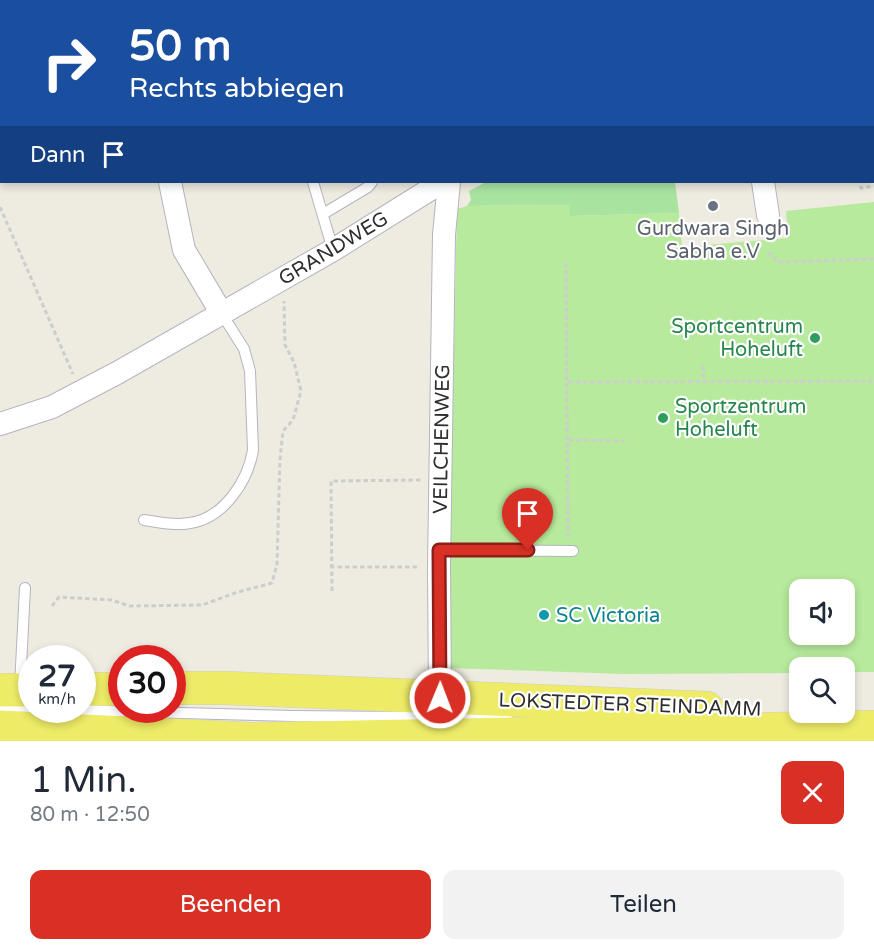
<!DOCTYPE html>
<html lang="de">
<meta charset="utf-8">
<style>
body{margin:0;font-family:"Varela Round",sans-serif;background:#f2f2f3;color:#1f2937;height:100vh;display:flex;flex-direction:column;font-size:22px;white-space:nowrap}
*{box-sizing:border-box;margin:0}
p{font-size:20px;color:#747a83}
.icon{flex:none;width:33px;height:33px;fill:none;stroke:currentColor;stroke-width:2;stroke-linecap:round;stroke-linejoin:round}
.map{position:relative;height:741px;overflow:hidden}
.sheet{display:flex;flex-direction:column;background:#fff;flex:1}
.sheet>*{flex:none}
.top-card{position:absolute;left:0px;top:0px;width:874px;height:183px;box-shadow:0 3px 9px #0003;background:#1a4fa0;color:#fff;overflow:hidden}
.fabs{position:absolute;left:789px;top:579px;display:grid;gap:12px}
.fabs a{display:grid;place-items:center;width:66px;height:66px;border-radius:12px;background:#fff;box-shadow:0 3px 9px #0003;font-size:30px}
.speed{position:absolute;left:18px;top:645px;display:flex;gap:12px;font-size:30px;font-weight:700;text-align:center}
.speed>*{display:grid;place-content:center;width:78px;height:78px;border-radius:50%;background:#fff;box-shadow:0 3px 9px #0003;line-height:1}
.speed small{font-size:15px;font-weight:400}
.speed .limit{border:9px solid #d22;background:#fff;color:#111}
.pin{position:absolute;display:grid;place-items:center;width:51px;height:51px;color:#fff;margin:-62px -26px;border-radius:50% 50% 50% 0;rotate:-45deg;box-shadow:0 0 6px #0007}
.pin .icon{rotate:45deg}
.me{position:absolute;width:66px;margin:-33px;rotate:1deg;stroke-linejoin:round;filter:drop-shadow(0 0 4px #0008)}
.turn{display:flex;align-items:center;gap:21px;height:126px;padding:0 30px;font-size:27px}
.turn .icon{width:78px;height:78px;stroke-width:2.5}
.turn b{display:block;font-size:42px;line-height:51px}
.then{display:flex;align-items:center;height:57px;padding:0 30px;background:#0003;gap:12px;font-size:22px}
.round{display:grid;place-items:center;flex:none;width:63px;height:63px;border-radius:12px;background:#f2f2f3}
.summary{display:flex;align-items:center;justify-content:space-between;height:102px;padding:0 30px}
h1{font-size:36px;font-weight:600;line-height:45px}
.button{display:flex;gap:12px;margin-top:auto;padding:12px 30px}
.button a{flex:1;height:69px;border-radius:12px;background:#d93025;color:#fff;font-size:24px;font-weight:600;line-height:69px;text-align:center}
.button a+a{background:#f2f2f3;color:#1f2937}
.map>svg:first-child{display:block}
.green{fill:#a8e3a0}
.pitch{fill:#b7ea9c;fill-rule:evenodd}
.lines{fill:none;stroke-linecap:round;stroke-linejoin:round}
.lane-casing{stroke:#b5b4c0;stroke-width:12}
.street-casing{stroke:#b5b4c0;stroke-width:24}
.primary-casing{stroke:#cdcdcd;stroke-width:34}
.path{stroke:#cdcdcd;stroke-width:3;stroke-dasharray:4.5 3;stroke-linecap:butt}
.lane{stroke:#fff;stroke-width:10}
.street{stroke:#fff;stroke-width:22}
.primary{stroke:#eeec67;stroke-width:33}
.route-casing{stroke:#8d1f18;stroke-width:15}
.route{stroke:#d93025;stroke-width:10}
.worship-dot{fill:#6b7280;stroke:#fff;stroke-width:2}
.leisure-dot{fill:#2e9e5b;stroke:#fff;stroke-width:2}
.culture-dot{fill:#0f9aa8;stroke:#fff;stroke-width:2}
.labels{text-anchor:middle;stroke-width:4.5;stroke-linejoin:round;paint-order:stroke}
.worship-label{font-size:20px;fill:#5b616d;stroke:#fff}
.street-label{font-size:20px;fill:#2e2e2e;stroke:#fff}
.leisure-label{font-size:20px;fill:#27864d;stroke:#fff;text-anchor:end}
.culture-label{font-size:20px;fill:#0d838f;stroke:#fff;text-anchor:start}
</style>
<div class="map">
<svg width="874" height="741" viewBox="0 0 874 741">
<rect width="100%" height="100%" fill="#eeece1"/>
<path class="green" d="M 486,182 L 675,182 L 679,213 L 570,216 L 570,205 L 467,206 L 471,200 L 469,191 Z"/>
<path class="pitch" d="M 874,202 L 874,672 L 845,672 L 844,668 L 800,668 L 799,673 L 625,674 L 447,668 L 457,209 L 467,206 L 570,205 L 570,216 L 679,213 L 682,247 L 788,238 L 786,211 ZM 800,590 L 844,590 L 844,634 L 800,634 Z"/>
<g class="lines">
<defs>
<path id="lane" d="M 128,0 L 130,2
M 313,182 L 333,250
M 323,214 L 368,187 L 372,182
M 144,520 C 158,522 175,526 190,523 C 224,518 248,481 253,450 L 250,371 L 244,349 L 222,314
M 439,550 L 573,551
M 20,686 L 25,588
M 0,708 L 32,709
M 70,710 L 293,716 L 507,718"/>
<path id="street" d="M 462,2 L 462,0
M 757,2 L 760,0
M 170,182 L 184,250 L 222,314
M 763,182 L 768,215
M 0,424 L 52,407 L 117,373 L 333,250 L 442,182
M 440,698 L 439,567 L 444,235 L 449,182"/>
<path id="primary" d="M 172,688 L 225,688 L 707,708
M 82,689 L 122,689
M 0,690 L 32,690
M 0,727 L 252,739 L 874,727"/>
</defs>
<use href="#lane" class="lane-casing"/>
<use href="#street" class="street-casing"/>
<use href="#primary" class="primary-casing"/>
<path class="path" d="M 106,0 L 106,2
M 830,0 L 831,2
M 2,2 L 2,0
M 658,2 L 666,0
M 0,47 L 2,47
M 873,64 L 874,64
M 860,186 L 861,188 L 874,186
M 0,207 L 73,374
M 768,252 L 778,262 L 874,259
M 566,263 L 568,537
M 703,366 L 704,381
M 568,382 L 874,381
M 569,440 L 625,441
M 330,567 L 419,567
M 332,591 L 331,481 L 421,480
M 52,606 L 59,597 L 112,600 L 129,606 L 202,605 L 238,592 L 272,583 L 277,564 L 280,459 L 283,431 L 293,420 L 301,391 L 294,362 L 285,345 L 284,301"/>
<use href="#lane" class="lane"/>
<use href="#street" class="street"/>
<use href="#primary" class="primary"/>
</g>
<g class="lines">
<defs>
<path id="route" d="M 440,698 L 439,550 L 528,550"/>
</defs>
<use href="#route" class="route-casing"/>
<use href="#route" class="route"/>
</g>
<circle class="worship-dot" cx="713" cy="206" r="6"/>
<g class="leisure-dot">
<circle cx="815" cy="338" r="6"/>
<circle cx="663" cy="418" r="6"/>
</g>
<circle class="culture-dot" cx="544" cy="615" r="6"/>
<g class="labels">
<g class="worship-label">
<text x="713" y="235">Gurdwara Singh<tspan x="713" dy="23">Sabha e.V</tspan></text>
</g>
<g class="street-label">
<text transform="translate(333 248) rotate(-31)" y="7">GRANDWEG</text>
<text transform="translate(441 439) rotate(-89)" y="7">VEILCHENWEG</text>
<text transform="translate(630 704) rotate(2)" y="7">LOKSTEDTER STEINDAMM</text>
</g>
<g class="leisure-label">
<text x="803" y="333">Sportcentrum<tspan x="803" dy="23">Hoheluft</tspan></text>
<text x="675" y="413" text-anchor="start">Sportzentrum<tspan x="675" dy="23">Hoheluft</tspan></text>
</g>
<g class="culture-label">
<text x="556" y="622">SC Victoria</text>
</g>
</g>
</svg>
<div class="fabs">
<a><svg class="icon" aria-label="sound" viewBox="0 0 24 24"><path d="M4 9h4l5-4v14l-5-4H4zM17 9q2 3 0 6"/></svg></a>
<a><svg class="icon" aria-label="search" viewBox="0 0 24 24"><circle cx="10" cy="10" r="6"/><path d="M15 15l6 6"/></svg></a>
</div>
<div class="speed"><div>27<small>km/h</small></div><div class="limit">30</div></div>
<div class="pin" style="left:528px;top:550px;background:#d93025"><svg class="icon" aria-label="arrive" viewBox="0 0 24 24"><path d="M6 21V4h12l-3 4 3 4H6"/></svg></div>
<svg class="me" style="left:440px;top:698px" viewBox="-20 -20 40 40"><circle r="17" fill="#d93025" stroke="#fff" stroke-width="3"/><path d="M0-11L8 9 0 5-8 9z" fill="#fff"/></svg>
<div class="top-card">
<div class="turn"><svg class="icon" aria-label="right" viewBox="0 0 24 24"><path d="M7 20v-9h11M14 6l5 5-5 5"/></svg><div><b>50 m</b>Rechts abbiegen</div></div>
<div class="then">Dann<svg class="icon" aria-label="arrive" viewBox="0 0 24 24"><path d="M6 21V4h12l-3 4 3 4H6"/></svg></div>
</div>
</div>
<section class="sheet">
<div class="summary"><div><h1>1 Min.</h1><p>80 m · 12:50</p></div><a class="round" style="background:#d93025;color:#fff"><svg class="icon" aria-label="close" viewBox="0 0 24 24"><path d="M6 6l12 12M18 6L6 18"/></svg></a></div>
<div class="button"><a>Beenden</a><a>Teilen</a></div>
</section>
